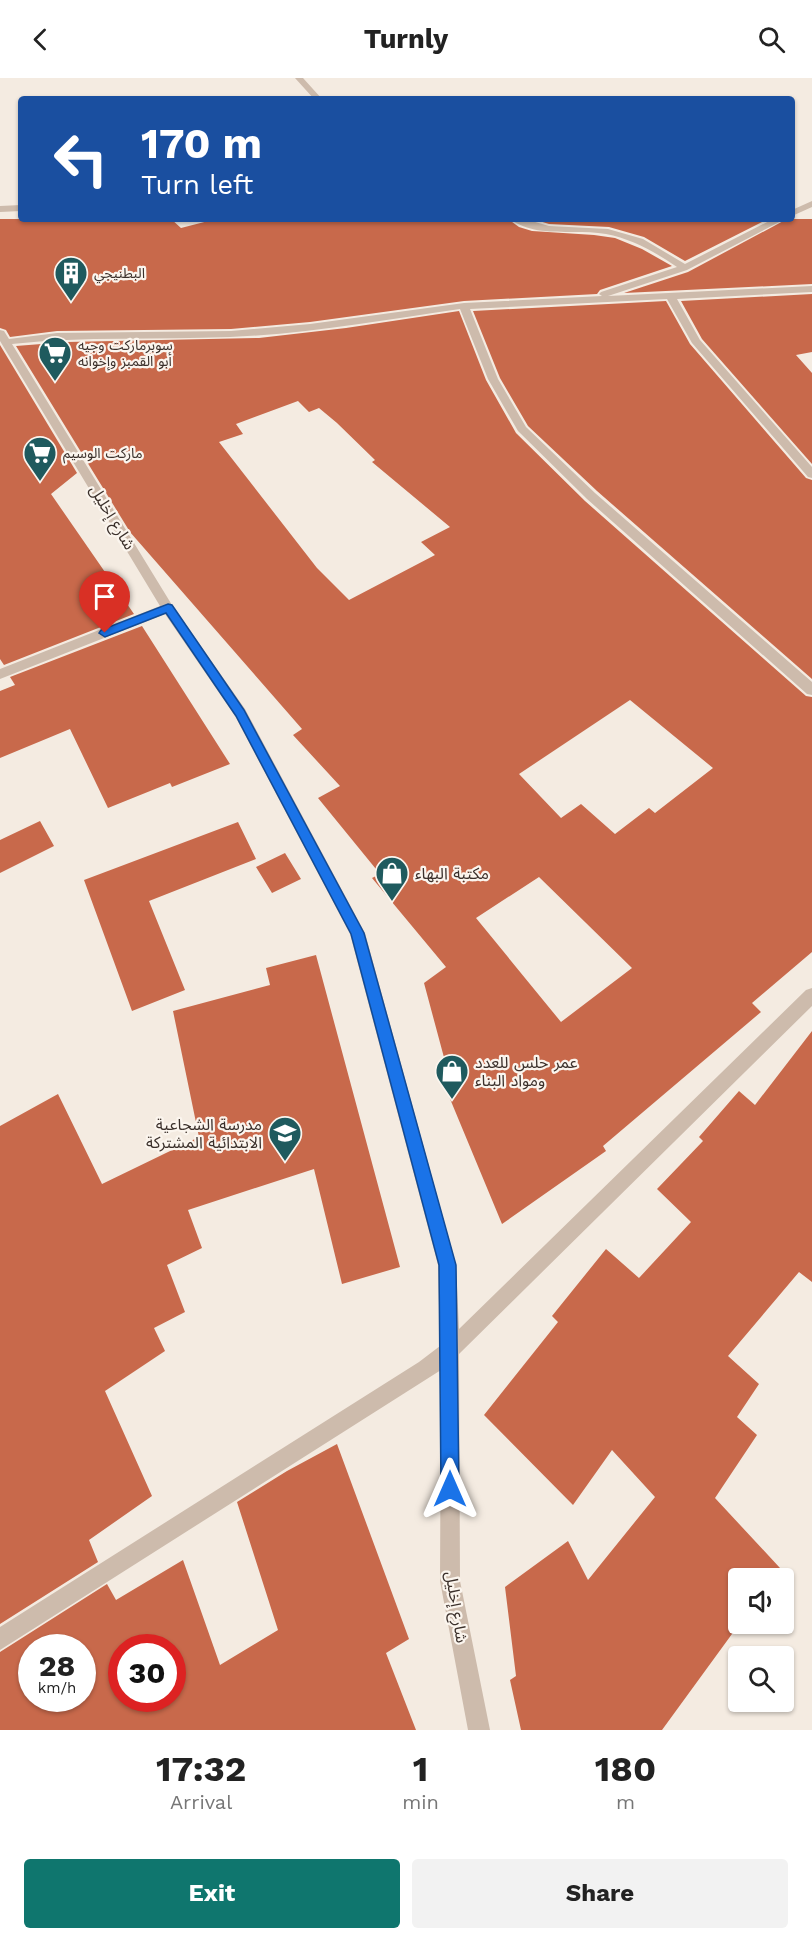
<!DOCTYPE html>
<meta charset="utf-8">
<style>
body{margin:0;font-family:"Work Sans","Noto Sans Arabic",sans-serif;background:#f2f2f2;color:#222;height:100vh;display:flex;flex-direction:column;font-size:22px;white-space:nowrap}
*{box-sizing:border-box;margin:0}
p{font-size:20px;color:#767676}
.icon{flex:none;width:33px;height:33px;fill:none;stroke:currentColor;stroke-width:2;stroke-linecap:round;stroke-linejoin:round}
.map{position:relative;height:1652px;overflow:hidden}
.sheet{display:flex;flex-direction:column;background:#fff;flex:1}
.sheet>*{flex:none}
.banner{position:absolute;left:18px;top:18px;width:777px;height:126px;border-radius:6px;box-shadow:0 2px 4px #0004;background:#1a4fa0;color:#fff;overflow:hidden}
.controls{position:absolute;left:728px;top:1490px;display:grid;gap:12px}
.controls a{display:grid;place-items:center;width:66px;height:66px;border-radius:6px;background:#fff;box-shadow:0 2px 4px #0004;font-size:30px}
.speed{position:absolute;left:18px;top:1556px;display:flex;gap:12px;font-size:30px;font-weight:700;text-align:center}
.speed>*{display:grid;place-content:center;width:78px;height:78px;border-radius:50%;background:#fff;box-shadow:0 2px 4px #0004;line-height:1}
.speed small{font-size:15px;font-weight:400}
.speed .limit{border:9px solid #d22;background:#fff;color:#111}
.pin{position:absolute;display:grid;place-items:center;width:51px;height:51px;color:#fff;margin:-62px -26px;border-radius:50% 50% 50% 0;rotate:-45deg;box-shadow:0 0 6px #0007}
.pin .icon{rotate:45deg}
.me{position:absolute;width:66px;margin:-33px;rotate:0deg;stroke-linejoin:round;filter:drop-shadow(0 0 4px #0008)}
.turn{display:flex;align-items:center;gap:21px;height:126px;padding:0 24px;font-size:27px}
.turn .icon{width:78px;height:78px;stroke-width:2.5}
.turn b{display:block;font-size:42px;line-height:51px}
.eta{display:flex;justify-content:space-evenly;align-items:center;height:102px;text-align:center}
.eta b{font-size:36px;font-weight:700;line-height:42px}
.cta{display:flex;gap:12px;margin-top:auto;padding:12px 24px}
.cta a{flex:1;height:69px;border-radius:6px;background:#0f766e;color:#fff;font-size:24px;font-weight:700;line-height:69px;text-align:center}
.cta a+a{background:#f2f2f2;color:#222}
header{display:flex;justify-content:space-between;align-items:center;height:78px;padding:0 24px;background:#fff;font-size:27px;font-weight:700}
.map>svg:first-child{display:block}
.building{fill:#c8694b;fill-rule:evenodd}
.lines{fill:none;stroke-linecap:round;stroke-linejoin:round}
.minor{fill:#cdbbac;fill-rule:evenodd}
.route{fill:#1a73e8;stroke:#114b97;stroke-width:1.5}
.labels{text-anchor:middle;stroke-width:4.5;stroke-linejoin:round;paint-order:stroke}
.far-poi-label{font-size:14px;fill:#3b302b;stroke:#fbf5ee;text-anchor:start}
.street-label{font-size:16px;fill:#3b302b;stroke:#fbf5ee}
.poi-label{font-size:16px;fill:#3b302b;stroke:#fbf5ee;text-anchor:start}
</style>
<header><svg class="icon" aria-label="back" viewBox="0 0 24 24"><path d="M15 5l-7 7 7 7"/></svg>Turnly<svg class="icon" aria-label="search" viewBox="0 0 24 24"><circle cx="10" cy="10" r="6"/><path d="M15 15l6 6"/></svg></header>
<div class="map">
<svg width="812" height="1652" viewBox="0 0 812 1652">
<rect width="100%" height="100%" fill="#f4ebe1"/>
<path class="building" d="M 0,141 L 171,141 L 181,150 L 216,141 L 508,141 L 519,149 L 532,153 L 594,157 L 615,160 L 642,171 L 672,188 L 600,212 L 597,216 L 464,223 L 310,244 L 231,251 L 57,253 L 10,259 L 6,252 L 0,250 Z
M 533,141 L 768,141 L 685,183 L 644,159 L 609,149 L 549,146 Z
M 787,141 L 812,141 L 812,206 L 624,215 L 688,194 Z
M 812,216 L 812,274 L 796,277 L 812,295 L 812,386 L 702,261 L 681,223 Z
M 666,223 L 690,266 L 806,400 L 812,402 L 812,601 L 597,413 L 528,348 L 500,300 L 473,233 Z
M 459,233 L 486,302 L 516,355 L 585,423 L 806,618 L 812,619 L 812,874 L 752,925 L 761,934 L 603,1068 L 606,1073 L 502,1146 L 448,1016 L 453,1013 L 424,905 L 446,889 L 372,800 L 380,796 L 318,720 L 340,708 L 293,657 L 302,651 L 130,454 L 16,268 L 67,264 L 259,260 L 346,250 ZM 298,323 L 309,334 L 319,330 L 337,345 L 375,382 L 372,384 L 450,449 L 421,464 L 435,477 L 349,522 L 317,490 L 219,364 L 243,356 L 236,346 ZM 630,622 L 713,690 L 655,735 L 649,730 L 615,756 L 581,726 L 561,740 L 519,696 ZM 539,799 L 632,890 L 561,944 L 476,840 Z
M 0,267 L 77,395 L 51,416 L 134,536 L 4,587 L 0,581 Z
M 142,548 L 230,686 L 172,709 L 170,705 L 108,730 L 70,651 L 0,680 L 0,613 L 15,607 L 10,599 Z
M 40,743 L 54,768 L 0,795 L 0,762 Z
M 238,744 L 256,781 L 149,823 L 185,912 L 132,933 L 84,802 Z
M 285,775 L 301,801 L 272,815 L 256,789 Z
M 316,877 L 400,1189 L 342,1206 L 314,1091 L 188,1132 L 202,1170 L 167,1187 L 185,1234 L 154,1250 L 165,1273 L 105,1313 L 152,1418 L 89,1462 L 98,1484 L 0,1546 L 0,1048 L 58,1016 L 102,1106 L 199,1059 L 173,933 L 270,907 L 266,890 Z
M 812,953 L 812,1204 L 799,1194 L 728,1278 L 759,1306 L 737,1339 L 757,1357 L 715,1420 L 780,1490 L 773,1500 L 738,1500 L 738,1545 L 740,1545 L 662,1652 L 521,1652 L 510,1602 L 516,1598 L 505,1509 L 568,1463 L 588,1502 L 655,1419 L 612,1372 L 573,1427 L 484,1337 L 558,1244 L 552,1238 L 606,1171 L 639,1200 L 691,1144 L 657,1111 L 703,1063 L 699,1059 L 739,1013 L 755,1027 Z
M 337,1366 L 409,1561 L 386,1575 L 416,1652 L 0,1652 L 0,1574 L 107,1506 L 116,1522 L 183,1482 L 220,1587 L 278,1552 L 237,1424 L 287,1393 ZM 32,1569 L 82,1569 L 82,1620 L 32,1620 ZM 122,1569 L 172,1569 L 172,1620 L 122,1620 Z"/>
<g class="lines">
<path class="minor" d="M 295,0 L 303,0 L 322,21 L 314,21 Z
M 812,123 L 812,129 L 792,138 L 792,132 Z
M 21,127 L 21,133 L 0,134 L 0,128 Z
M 510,141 L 525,141 L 549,148 L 608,151 L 643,161 L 685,186 L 773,141 L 785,141 L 687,192 L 608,218 L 812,208 L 812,214 L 677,221 L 700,262 L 812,389 L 812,400 L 808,399 L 692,265 L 667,221 L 470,231 L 498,301 L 526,349 L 595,415 L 812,604 L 812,617 L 807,616 L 587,421 L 518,353 L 488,301 L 460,231 C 384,242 307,256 230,259 C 157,262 85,258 12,266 L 172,527 L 245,631 L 365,855 L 456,1187 L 459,1251 L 806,912 L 812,910 L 812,928 L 459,1276 L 460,1503 L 490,1652 L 468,1652 L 440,1503 L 441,1292 L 0,1572 L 0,1549 L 419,1284 L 440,1268 L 438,1187 L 350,856 L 235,638 L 165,536 L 0,601 L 0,591 L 160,528 L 0,263 L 0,252 L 4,253 L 9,261 L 57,255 L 231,253 L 310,246 L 464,225 L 602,218 L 599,216 L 601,214 L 677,189 C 655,174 632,161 606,156 C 575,150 537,161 510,141 Z"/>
</g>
<path class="route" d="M 168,526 L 172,527 L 244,632 L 364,855 L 456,1187 L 459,1411 L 456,1417 L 450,1420 L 444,1417 L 441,1411 L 439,1187 L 351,856 L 236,638 L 166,535 L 105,559 L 99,555 L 101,552 Z"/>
<defs>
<symbol id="building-pin" viewBox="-11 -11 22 30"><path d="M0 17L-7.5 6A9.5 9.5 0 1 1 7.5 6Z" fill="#1f5a5e" stroke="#fbf5ee"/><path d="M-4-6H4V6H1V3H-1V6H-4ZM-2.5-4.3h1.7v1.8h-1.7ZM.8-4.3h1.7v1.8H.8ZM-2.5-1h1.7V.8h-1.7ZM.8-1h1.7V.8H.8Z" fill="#fff"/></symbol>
<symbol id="supermarket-pin" viewBox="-11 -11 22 30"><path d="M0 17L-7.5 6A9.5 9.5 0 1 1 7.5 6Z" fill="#1f5a5e" stroke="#fbf5ee"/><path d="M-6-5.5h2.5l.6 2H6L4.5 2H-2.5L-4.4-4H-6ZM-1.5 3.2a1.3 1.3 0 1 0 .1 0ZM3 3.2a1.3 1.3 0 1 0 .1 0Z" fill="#fff"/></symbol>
<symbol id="shop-pin" viewBox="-11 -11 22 30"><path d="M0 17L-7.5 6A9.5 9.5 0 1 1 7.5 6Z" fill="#1f5a5e" stroke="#fbf5ee"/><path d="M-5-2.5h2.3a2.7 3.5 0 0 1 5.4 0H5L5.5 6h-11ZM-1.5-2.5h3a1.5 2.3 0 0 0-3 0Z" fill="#fff"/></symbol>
<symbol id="school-pin" viewBox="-11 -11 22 30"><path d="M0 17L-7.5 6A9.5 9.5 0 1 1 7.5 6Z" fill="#1f5a5e" stroke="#fbf5ee"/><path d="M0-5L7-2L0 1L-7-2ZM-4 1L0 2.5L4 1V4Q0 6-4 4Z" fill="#fff"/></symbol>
</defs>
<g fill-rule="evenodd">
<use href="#building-pin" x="52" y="176" width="38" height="52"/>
<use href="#supermarket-pin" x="36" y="256" width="38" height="52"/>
<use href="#supermarket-pin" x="21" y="356" width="38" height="52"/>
<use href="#shop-pin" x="373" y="776" width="38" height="52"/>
<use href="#shop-pin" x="433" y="974" width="38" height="52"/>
<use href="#school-pin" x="266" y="1036" width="38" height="52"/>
</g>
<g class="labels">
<g class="far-poi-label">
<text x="94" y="200">البطنيجي</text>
<text x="78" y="272">سوبرماركت وجيه<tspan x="78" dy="16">أبو القمبز وإخوانه</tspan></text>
<text x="63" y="380">ماركت الوسيم</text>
</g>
<g class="street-label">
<text transform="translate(113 439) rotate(59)" y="6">شارع إخليل</text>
<text transform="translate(457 1529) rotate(81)" y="6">شارع إخليل</text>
</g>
<g class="poi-label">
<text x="415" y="801">مكتبة البهاء</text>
<text x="475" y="990">عمر حلس للعدد<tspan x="475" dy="18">ومواد البناء</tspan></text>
<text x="262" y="1052" text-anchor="end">مدرسة الشجاعية<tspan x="262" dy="18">الابتدائية المشتركة</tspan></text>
</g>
</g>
</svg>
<div class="controls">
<a><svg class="icon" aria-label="sound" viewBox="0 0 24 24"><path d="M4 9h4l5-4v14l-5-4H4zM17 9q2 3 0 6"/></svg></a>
<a><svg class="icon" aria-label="search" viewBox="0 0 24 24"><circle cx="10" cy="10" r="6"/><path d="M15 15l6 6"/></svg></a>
</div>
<div class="speed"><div>28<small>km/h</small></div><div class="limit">30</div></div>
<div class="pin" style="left:105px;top:555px;background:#d93025"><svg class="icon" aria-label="arrive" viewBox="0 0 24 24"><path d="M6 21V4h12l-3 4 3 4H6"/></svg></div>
<svg class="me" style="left:450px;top:1411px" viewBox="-20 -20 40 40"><path d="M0-17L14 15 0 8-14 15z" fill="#1a73e8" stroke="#fff" stroke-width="4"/></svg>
<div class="banner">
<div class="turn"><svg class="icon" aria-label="left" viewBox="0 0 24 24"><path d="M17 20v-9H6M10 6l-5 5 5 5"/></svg><div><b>170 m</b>Turn left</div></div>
</div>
</div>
<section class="sheet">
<div class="eta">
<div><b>17:32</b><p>Arrival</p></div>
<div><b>1</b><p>min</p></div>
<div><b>180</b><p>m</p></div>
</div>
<div class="cta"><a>Exit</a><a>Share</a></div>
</section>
